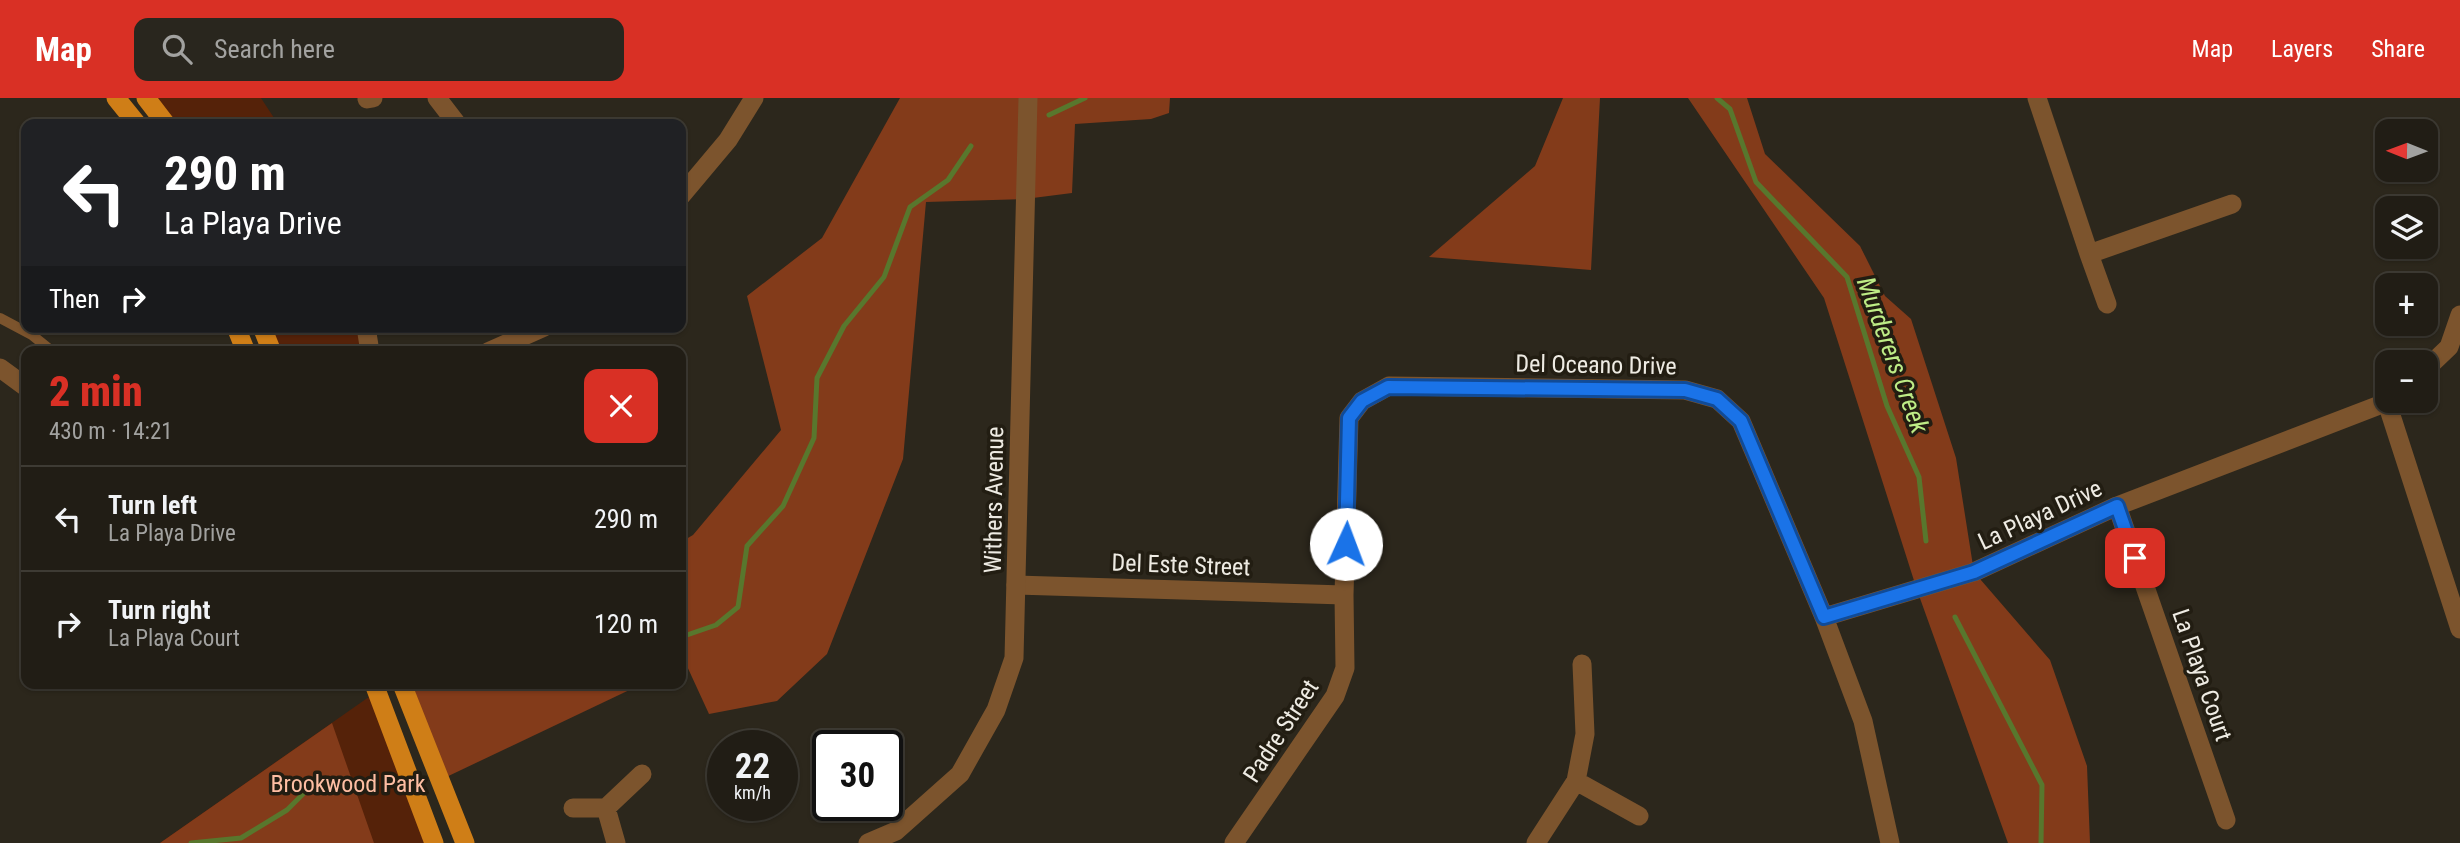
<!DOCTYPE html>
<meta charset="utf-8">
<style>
body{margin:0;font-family:"Roboto Condensed",sans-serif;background:#29261e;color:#f1f3f6;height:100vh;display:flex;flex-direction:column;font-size:26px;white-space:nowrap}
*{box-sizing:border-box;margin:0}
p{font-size:23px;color:#a2a2a0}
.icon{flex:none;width:38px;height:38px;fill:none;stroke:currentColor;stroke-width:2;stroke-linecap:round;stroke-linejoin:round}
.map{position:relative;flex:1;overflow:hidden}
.panel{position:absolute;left:21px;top:248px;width:665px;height:343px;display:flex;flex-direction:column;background:#211d15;border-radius:14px;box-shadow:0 2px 5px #0004,0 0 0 2px #3e3b34}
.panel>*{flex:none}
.banner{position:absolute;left:21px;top:21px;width:665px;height:214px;border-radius:14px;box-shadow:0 2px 5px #0004,0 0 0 2px #3e3b34;background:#202124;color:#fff;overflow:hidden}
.needle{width:46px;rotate:271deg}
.buttons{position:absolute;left:2375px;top:21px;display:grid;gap:14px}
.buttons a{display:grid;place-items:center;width:63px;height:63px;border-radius:14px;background:#211d15;box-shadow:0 2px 5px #0004,0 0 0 2px #3e3b34;font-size:35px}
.speed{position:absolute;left:707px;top:632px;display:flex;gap:14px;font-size:35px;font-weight:700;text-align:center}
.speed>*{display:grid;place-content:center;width:91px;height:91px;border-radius:50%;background:#211d15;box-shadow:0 2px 5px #0004,0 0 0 2px #3e3b34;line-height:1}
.speed small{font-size:18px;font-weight:400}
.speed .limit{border:4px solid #111;border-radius:10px;background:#fff;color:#111}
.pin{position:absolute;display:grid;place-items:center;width:60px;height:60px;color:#fff;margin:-30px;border-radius:14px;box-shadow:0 4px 10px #0006}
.me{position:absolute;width:77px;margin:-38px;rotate:2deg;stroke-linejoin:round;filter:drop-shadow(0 0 5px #0008)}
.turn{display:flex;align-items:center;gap:24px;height:147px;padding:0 28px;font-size:32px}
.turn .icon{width:91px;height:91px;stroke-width:2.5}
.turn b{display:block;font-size:49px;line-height:60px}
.then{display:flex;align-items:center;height:66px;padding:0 28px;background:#0003;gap:14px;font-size:26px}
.round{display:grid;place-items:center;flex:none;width:74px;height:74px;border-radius:14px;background:#29261e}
.headline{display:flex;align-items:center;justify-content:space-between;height:119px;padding:0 28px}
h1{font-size:42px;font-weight:800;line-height:52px;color:#d93025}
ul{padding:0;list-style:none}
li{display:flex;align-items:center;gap:21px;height:105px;padding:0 28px;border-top:2px solid #3e3b34}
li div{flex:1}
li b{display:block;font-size:26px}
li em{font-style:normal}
header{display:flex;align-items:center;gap:42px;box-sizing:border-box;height:98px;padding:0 35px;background:#d93025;color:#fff}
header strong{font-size:33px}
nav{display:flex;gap:38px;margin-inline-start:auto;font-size:24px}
.search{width:490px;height:63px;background:#29261e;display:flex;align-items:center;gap:18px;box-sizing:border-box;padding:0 24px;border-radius:14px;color:#a2a2a0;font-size:26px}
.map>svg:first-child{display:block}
.green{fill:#552209}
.forest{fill:#833b1a}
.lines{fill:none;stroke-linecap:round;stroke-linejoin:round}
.stream{stroke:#58772d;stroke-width:5}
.service{stroke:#7c542d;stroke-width:10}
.minor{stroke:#7c542d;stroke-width:19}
.tertiary{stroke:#7c542d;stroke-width:19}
.primary{stroke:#cf7e17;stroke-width:19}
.route-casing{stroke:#114b97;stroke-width:18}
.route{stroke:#1a73e8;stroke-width:12}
.labels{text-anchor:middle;stroke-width:7;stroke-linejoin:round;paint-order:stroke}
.street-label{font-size:24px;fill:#eeebe3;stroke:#221d12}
.park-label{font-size:24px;fill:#febea3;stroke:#221d12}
.water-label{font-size:26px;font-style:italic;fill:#beec86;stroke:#221d12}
</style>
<header>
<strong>Map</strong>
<div class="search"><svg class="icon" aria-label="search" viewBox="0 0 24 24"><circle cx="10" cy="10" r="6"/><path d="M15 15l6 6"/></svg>Search here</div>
<nav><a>Map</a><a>Layers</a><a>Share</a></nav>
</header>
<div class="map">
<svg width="2460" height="745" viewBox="0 0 2460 745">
<rect width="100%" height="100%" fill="#2c271c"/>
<path class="green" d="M 146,0 L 261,0 L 278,26 L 166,26 Z
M 262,229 L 366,229 L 370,254 L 272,254 Z
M 376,594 L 434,745 L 160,745 Z"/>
<path class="forest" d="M 900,0 L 1170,0 L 1169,15 L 1151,21 L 1075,26 L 1072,95 L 1025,101 L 926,104 L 903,361 L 827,556 L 777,603 L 709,616 L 686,566 L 681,568 L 681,444 L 693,437 L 781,332 L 747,198 L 822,140 Z
M 1563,0 L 1600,0 L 1591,172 L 1429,159 L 1535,68 Z
M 1688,0 L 1747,0 L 1765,56 L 1860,148 L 1885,198 L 1911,221 L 1956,360 L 1974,474 L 2050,562 L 2087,668 L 2090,745 L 2008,745 L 1917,492 L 1824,200 Z
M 402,586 L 642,586 L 440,682 Z
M 332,625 L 374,745 L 160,745 Z"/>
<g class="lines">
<path class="stream" d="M 1717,0 L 1730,11 L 1756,84 L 1847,179 L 1887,308 L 1919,379 L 1926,443
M 1049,17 L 1085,0
M 1955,519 L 2042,687 L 2041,745
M 681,539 L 716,527 L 738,509 L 747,448 L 783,408 L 814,340 L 817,280 L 844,228 L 884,179 L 910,109 L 948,82 L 971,48
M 191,745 L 241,740 L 287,712 L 316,683"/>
<path class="service" d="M 0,220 L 32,237 L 53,254"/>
<path class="minor" d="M 437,0 L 457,26
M 2037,0 L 2089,156 L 2232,106
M 367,1 L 373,0
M 681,98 L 728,42 L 754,0
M 2089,156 L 2107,206
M 366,229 L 370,254
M 488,254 L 544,229
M 0,270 L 26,289
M 2426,271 L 2449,249 L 2460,217
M 2387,305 L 2460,531
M 2117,408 L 2226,722
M 1016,487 L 1344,497
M 1824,519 L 1974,474 L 2117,408 L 2390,303
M 1576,683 L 1639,718
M 573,710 L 606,710 L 642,676
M 606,710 L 616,745
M 1234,745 L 1335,598 L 1345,570 L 1344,497 L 1349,320 L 1362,303 L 1389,288 L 1685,292 L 1717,301 L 1741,323 L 1824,519 L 1863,623 L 1890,745
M 1536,745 L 1576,683 L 1585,636 L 1582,566"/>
<path class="tertiary" d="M 868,745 L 896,733 L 960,676 L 996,612 L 1014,560 L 1028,0"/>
<path class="primary" d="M 116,0 L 137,26
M 146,0 L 166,26
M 236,229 L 246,254
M 262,229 L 272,254
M 374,586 L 434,745
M 402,586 L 465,745"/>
</g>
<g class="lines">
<defs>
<path id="route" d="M 1346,446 L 1349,320 L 1362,303 L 1388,289 L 1685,292 L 1717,301 L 1741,323 L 1824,519 L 1974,474 L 2117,408 L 2135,460"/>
</defs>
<use href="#route" class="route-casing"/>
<use href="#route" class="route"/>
</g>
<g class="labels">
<g class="street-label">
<text transform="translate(1596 267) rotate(1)" y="8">Del Oceano Drive</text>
<text transform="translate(994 402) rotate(-89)" y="8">Withers Avenue</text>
<text transform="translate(2040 417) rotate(-25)" y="8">La Playa Drive</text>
<text transform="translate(1181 467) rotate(2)" y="8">Del Este Street</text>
<text transform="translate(2202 577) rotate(71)" y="8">La Playa Court</text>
<text transform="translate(1281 633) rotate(-57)" y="8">Padre Street</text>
</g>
<g class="park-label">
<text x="348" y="694">Brookwood Park</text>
</g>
<g class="water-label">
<text transform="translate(1893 257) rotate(70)" y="9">Murderers Creek</text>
</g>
</g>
</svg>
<div class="buttons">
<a><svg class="needle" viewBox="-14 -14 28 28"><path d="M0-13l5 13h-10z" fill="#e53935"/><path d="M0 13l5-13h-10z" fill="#a2a2a0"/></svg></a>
<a><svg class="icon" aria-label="layers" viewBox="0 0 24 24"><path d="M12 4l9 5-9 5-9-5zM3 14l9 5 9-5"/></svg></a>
<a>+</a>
<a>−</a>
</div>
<div class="speed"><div>22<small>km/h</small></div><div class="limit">30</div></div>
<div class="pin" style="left:2135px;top:460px;background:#d93025"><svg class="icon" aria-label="arrive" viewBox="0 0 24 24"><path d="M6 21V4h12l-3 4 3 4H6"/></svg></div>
<svg class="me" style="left:1346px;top:446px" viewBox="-20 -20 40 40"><circle r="19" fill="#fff"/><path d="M0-13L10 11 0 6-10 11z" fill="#1a73e8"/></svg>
<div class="banner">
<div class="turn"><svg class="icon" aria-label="left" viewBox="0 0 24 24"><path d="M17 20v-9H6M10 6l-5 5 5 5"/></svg><div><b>290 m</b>La Playa Drive</div></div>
<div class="then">Then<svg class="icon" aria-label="right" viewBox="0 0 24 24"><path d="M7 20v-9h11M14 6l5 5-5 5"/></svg></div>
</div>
<section class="panel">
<div class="headline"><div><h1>2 min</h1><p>430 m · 14:21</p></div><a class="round" style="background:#d93025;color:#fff"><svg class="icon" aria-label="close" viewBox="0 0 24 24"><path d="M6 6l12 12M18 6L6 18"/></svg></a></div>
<ul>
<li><svg class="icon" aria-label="left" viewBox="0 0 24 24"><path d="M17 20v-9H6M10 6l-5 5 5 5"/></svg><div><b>Turn left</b><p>La Playa Drive</p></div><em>290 m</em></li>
<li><svg class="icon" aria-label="right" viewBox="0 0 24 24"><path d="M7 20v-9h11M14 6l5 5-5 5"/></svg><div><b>Turn right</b><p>La Playa Court</p></div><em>120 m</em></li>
</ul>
</section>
</div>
